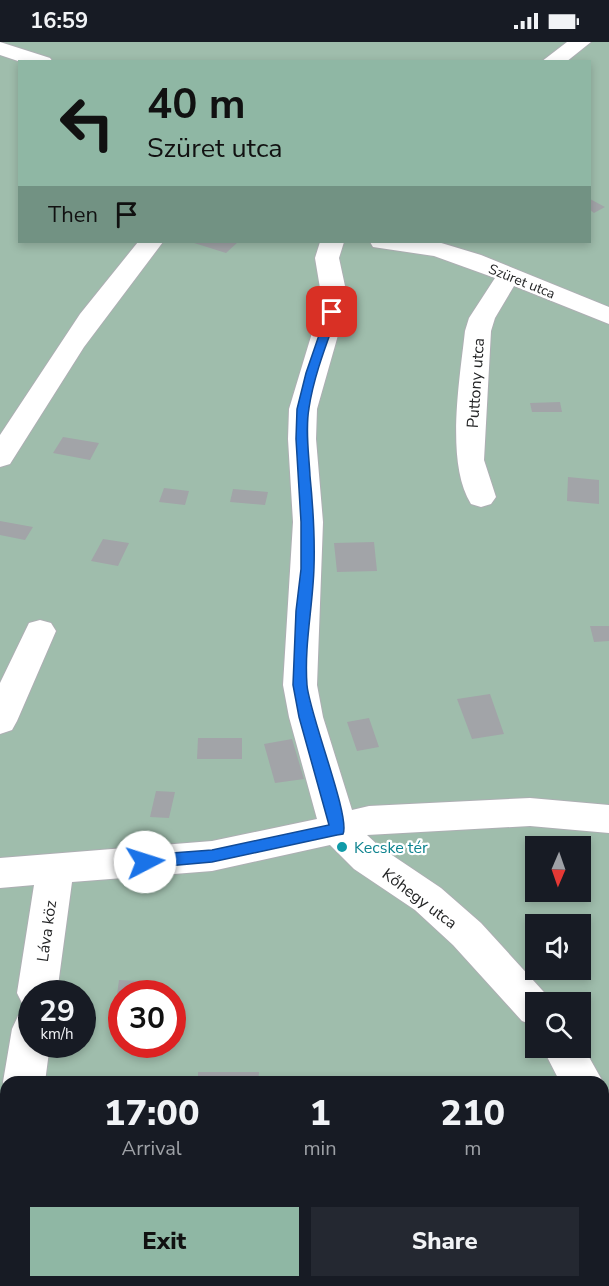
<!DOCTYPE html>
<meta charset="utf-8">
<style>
body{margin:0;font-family:"Nunito Sans",sans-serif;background:#242831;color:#f1f3f6;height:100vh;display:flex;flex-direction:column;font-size:22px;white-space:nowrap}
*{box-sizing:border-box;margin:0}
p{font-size:20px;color:#9ea1a6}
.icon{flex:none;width:33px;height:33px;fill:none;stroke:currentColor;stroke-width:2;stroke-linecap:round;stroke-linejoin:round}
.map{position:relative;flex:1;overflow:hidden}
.panel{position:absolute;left:0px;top:1034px;width:609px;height:212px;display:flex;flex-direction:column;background:#171b24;border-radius:18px 18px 0 0;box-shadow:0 3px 9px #0003}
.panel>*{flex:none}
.hud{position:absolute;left:18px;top:18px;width:573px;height:183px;border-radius:0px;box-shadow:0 3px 9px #0003;background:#8fb7a4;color:#111;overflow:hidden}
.needle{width:39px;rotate:182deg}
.tools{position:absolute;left:525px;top:794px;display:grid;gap:12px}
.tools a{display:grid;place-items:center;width:66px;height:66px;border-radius:0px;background:#171b24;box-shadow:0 3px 9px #0003;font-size:30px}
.speed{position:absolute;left:18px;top:938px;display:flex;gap:12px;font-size:30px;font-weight:700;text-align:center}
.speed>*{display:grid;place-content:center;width:78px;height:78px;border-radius:50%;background:#171b24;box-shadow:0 3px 9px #0003;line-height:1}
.speed small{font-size:15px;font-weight:400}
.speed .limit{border:9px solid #d22;background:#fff;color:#111}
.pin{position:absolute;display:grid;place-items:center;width:51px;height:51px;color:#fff;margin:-26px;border-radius:12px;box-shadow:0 3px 9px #0006}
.me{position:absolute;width:66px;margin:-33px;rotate:85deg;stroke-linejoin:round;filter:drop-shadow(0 0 4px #0008)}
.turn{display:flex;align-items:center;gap:21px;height:126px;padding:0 30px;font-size:27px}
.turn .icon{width:78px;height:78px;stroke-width:2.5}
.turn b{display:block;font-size:42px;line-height:51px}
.then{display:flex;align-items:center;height:57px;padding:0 30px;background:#0003;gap:12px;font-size:22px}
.eta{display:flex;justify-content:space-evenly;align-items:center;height:102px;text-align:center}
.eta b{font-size:36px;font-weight:800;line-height:42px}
.button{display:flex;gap:12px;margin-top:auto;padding:12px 30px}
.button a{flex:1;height:69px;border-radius:0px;background:#8fb7a4;color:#111;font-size:24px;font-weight:800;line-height:69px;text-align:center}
.button a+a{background:#242831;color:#f1f3f6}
.status{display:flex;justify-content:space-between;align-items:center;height:42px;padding:0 30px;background:#171b24;direction:ltr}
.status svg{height:16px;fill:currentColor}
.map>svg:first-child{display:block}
.green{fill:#9fbdac;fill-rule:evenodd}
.building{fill:#a2a4a8}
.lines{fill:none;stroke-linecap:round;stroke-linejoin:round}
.minor-casing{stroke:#adafb3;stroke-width:2}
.minor{fill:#fff;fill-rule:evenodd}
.route{fill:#1a73e8;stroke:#114b97;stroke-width:1.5}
.culture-dot{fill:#0f9aa8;stroke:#fff;stroke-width:2}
.labels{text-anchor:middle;stroke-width:4.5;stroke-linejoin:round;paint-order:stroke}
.far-street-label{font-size:14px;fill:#242526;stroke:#fff}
.street-label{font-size:16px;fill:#242526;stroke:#fff}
.culture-label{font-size:16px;fill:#0d838f;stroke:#fff;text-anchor:start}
</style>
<div class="status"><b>16:59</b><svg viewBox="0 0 49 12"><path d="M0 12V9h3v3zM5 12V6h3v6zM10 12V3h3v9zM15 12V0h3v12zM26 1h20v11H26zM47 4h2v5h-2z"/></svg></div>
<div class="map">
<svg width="609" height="1244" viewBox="0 0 609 1244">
<rect width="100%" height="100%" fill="#dee0e4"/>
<path class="green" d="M 0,0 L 609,0 L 609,1244 L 0,1244 ZM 20,20 L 590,20 L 590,200 L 20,200 ZM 536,804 L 580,804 L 580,849 L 536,849 ZM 536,882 L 580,882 L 580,927 L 536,927 ZM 32,951 L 82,951 L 82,1002 L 32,1002 ZM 122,951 L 172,951 L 172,1002 L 122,1002 ZM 536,960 L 580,960 L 580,1005 L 536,1005 ZM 6,1040 L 603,1040 L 603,1239 L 6,1239 Z"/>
<path class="building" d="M 590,157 L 605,165 L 594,171 L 590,168 Z
M 191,200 L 238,200 L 226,211 Z
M 560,360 L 562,370 L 532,370 L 530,361 Z
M 63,395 L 99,401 L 90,418 L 53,411 Z
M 568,435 L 599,438 L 599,462 L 567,459 Z
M 164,446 L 189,449 L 185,463 L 159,460 Z
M 233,447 L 268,450 L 265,463 L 230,460 Z
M 0,479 L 33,485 L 25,498 L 0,493 Z
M 103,497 L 129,501 L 118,524 L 91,519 Z
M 374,500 L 377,529 L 337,530 L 334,501 Z
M 590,584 L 609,584 L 609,599 L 594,600 Z
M 490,652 L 504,692 L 472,697 L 457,657 Z
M 369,676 L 379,705 L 357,709 L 347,680 Z
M 198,696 L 242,696 L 242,717 L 197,717 Z
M 292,697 L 304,737 L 275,741 L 264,702 Z
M 156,749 L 175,750 L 169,776 L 150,775 Z
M 119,938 L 139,939 L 137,951 L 122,951 L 122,968 L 115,968 Z
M 198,1030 L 259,1030 L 258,1040 L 198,1040 Z"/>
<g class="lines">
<defs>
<path id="minor" d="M 0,0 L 50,16 L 53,20 L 21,20 L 0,13 Z
M 567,0 L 591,0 L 566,20 L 541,20 Z
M 138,200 L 163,200 L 84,305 L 10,422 L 0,425 L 0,393 L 80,272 Z
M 320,200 L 344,200 L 339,216 L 348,258 L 317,367 L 316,397 L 323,480 L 317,643 L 323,675 L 352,768 L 369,764 L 530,756 L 609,763 L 609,791 L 530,784 L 367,793 L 380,805 L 441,846 L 481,881 L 553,960 L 536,960 L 536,984 L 522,979 L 453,903 L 415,868 L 354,827 L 330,803 L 212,829 L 72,840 L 57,951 L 32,951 L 32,966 L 23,963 L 17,951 L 34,843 L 0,846 L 0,816 L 212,799 L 317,777 L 289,675 L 283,643 L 293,480 L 288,397 L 289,367 L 322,258 L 315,216 Z
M 370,200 L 438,200 L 481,213 L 609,265 L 609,282 L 514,244 L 495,276 L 491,289 L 484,418 L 496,455 L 491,462 L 481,465 L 471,462 C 445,421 460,336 465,289 L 469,276 L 495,236 L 434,214 L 373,205 Z
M 40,578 L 51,581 L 56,589 L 17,679 L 12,688 L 0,692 L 0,641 L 29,581 Z
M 32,969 L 32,1002 L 50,1002 L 45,1040 L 6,1040 L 6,1046 L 3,1040 L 12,987 L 18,974 Z
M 580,999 L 603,1040 L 560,1040 L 542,1005 L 580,1005 Z
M 603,1060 L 609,1063 L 609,1115 L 603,1113 Z
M 6,1139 L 6,1221 L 0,1223 L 0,1141 Z"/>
</defs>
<use href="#minor" class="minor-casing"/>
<use href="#minor" class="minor"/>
</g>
<path class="route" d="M 332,267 L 338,270 C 327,301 314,333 309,366 C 305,388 309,412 310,434 C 313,464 315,494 314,525 C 313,564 304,603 307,643 C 309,671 351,776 343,792 L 337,793 L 212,820 L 145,826 L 139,824 L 137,820 L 139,815 L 145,813 L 212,808 L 329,783 L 299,675 L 293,643 L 296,569 L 301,527 L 301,480 L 296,397 L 297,367 L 306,331 L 327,270 Z"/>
<circle class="culture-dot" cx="342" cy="805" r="6"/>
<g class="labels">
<g class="far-street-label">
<text transform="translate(522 239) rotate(22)" y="5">Szüret utca</text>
</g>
<g class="street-label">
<text transform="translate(475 341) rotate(-86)" y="6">Puttony utca</text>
<text transform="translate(420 856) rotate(37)" y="6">Kőhegy utca</text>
<text transform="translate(46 889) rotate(-82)" y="6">Láva köz</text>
</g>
<g class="culture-label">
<text x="354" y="811">Kecske tér</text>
</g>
</g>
</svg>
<div class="tools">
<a><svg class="needle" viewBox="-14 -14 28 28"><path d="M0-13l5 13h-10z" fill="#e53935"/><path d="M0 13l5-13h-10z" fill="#9ea1a6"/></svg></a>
<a><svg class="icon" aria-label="sound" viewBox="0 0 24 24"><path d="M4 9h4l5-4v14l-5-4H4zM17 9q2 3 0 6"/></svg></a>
<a><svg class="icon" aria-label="search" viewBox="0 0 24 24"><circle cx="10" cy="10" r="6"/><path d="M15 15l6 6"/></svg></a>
</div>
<div class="speed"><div>29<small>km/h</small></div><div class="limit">30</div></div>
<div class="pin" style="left:332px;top:270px;background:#d93025"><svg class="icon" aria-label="arrive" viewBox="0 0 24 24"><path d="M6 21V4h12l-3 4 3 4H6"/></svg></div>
<svg class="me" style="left:145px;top:820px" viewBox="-20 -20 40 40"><circle r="19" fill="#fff"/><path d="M0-13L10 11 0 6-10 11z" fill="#1a73e8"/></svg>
<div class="hud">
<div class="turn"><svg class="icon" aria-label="left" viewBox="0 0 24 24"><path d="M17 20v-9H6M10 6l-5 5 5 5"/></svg><div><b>40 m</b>Szüret utca</div></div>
<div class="then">Then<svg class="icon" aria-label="arrive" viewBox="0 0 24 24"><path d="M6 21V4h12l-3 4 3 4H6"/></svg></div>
</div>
<section class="panel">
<div class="eta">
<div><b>17:00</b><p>Arrival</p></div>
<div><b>1</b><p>min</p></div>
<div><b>210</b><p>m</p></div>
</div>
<div class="button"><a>Exit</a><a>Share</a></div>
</section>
</div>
